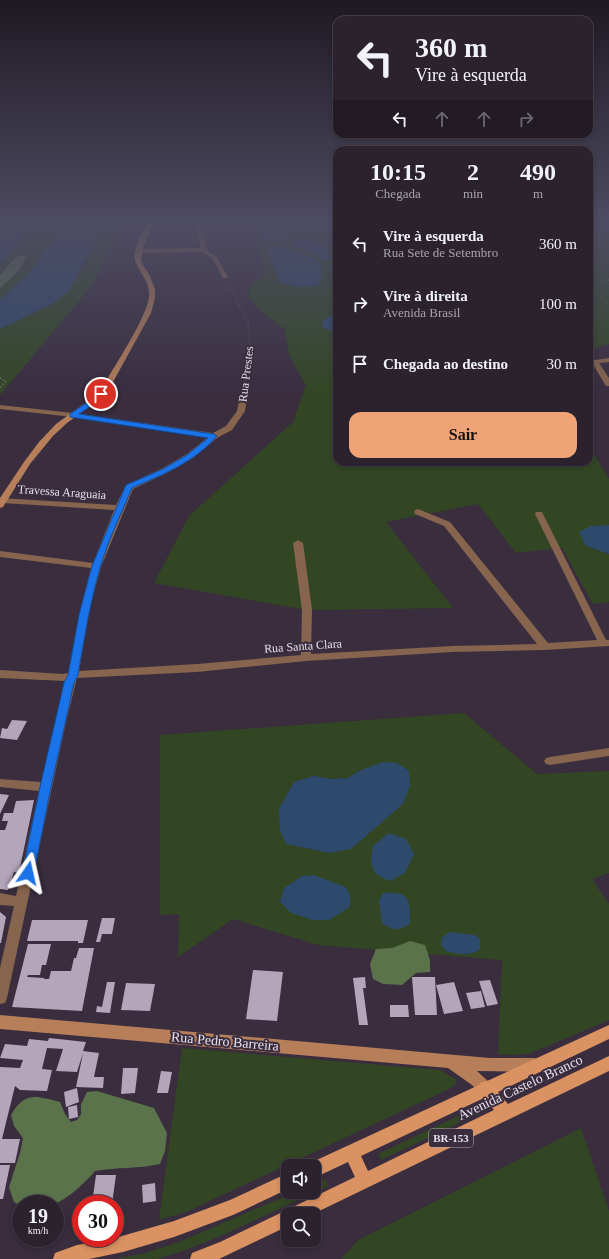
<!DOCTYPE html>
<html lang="pt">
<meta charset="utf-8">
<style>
body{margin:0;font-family:"Times New Roman",serif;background:#332a36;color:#f1f3f6;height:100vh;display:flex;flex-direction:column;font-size:15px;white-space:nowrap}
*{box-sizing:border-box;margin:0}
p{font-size:13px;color:#a6a4aa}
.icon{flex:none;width:22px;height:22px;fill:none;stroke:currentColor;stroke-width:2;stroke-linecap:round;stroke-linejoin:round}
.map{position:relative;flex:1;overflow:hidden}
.sheet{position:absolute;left:333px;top:146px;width:260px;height:320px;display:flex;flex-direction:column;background:#2b222e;border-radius:12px;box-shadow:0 2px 6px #0003,0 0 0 1px #473f4a}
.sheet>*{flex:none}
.top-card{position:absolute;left:333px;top:16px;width:260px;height:122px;border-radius:12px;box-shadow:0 2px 6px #0003,0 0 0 1px #473f4a;background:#2b222e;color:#f1f3f6;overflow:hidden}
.fabs{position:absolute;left:281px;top:1159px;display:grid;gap:8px}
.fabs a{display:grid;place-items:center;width:40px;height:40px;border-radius:8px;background:#2b222e;box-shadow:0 2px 6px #0003,0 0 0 1px #473f4a;font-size:20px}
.speed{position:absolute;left:12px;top:1195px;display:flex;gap:8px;font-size:20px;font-weight:700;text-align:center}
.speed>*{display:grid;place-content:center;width:52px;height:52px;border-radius:50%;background:#2b222e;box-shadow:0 2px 6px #0003,0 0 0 1px #473f4a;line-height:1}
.speed small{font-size:10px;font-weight:400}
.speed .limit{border:6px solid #d22;background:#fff;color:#111}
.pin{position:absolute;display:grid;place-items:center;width:34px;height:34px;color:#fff;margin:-17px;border:2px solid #fff;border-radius:50%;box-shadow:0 1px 4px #0007}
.me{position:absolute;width:44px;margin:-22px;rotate:11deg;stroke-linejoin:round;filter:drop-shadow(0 0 3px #0008)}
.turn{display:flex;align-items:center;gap:14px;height:84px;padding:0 16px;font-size:18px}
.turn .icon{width:52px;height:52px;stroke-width:2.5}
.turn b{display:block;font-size:28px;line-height:34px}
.lanes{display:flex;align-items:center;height:38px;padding:0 16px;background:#0003;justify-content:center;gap:20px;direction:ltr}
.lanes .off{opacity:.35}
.eta{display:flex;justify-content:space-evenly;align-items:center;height:68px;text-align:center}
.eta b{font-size:24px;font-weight:700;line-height:28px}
.button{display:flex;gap:8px;margin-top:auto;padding:8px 16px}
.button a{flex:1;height:46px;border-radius:12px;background:#efa376;color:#111;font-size:16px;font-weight:700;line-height:46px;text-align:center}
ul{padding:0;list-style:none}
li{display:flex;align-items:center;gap:12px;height:60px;padding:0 16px}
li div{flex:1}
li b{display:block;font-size:15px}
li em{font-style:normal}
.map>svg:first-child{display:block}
.green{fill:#324624;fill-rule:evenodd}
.forest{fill:#5a734b}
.water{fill:#2d4a6c}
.building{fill:#b3a6bb}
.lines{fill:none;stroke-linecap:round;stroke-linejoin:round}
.path-far1{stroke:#7a707e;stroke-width:1.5;stroke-dasharray:0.5 2;stroke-linecap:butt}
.path{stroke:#7a707e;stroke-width:2;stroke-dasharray:1 2.5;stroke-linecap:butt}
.street{fill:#87644d;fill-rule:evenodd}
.secondary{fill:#b67e59;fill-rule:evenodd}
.primary{fill:#db9262;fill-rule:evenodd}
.route{fill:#1a73e8;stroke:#114b97}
.labels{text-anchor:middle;stroke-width:4;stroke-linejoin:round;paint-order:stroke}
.shield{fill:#392d3e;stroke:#b3aab6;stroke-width:1}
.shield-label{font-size:11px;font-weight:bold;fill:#e7dfea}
.street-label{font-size:12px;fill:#e7dfea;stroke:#392d3e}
.near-street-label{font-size:14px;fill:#e7dfea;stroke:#392d3e}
</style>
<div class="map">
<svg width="609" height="1259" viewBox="0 0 609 1259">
<rect width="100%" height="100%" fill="#392d3e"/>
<path class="green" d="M 25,222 L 61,222 L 56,238 L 41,255 L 31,271 L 0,299 L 0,288 L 16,274 L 24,263 L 15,258 L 0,275 L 0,264 L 4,261 Z
M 99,222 L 121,222 L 95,282 L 0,395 L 0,329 L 52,304 L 80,274 L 96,242 Z
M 248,222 L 260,223 L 269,222 L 293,222 L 289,224 L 293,228 L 293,230 C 308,232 323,232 337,227 L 337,237 L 322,239 L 337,255 L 337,264 L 333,264 L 335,296 L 337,297 L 337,317 L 332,315 L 322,327 L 337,333 L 337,462 L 589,462 L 589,445 L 609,479 L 609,525 L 591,526 L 586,546 L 609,554 L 609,602 L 593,604 L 562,548 L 516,553 L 478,504 L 386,522 L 453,608 L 307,610 L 154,583 L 189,516 L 293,422 L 306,385 L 290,357 L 284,329 L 264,314 L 248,298 L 250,286 L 265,274 C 259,257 258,237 248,222 ZM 290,244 L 324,247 L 333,258 L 324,260 L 309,251 ZM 282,246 L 311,257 L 279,282 L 268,252 Z
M 589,222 L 600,222 L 609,226 L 609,344 L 589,350 Z
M 464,713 L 537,774 L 609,771 L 609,873 L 592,879 L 609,904 L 609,1020 L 531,1053 L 517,1055 L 498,1054 L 502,960 L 318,945 L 233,919 L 178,957 L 179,914 L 160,915 L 160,735 ZM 361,770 L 329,853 L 286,844 L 279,809 L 294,782 L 314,776 L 331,779 L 348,778 ZM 284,888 L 329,920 C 308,919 296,918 280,902 Z
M 182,1048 L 440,1070 L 457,1080 L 456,1084 L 447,1090 L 186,1212 L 159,1220 Z
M 479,1106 L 482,1112 L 381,1160 L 378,1154 Z
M 581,1128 L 609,1211 L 609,1259 L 341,1259 L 358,1240 Z
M 325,1179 L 328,1186 L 223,1235 L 180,1252 L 157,1259 L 115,1259 L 145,1253 L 179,1242 L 295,1192 L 314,1192 L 314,1184 Z"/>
<path class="forest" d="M 22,255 L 26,256 C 23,269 11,279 0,288 L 0,275 L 15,258 Z
M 410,941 L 425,945 L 430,960 L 430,972 L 416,973 L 402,985 L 383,984 L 373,979 L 370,964 L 376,949 L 392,948 Z
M 97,1091 L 154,1108 L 167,1133 L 165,1151 L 160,1164 C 138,1169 118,1167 95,1171 C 88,1180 65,1202 53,1204 C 43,1205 31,1204 21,1204 L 21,1206 L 14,1202 L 9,1187 L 20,1153 L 23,1138 L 14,1126 L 11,1115 C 25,1091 36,1096 60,1102 L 65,1114 L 71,1122 L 77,1120 L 81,1114 L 81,1104 L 87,1092 Z"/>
<path class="water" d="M 0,222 L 25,222 L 25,224 L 16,247 L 0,264 Z
M 61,222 L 99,222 L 96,242 L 69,291 L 52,304 L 0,329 L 0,299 L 31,271 L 41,255 L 56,238 Z
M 293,222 L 337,222 L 337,227 L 322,231 L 293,230 L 293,228 L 289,224 Z
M 272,226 L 281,227 L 289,236 L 287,239 C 278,241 270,243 261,241 L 259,229 L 263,227 Z
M 301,239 C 315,240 325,246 333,258 L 330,260 L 324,260 L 309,251 L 290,245 L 292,241 Z
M 282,246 L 311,257 L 321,264 L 321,281 L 318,286 L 296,287 L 279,282 L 268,252 L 270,247 Z
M 333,264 L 337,264 L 337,297 L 335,296 L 330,268 Z
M 332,315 L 337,317 L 337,333 L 322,327 L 323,320 Z
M 609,525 L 609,554 L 586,546 L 579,532 L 591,526 Z
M 383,762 L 397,763 L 409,771 L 410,786 L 403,804 L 351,849 L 329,853 L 286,844 L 280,830 L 279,809 L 294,782 L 314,776 L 331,779 L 348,778 L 361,770 Z
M 389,833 L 406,839 L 414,854 L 405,873 L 390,881 C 370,874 369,865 373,846 Z
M 313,875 L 346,887 L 350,896 L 350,907 L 329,920 L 313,920 L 291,913 L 280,902 L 284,888 L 302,876 Z
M 383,893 C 411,891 410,900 410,924 C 399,931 393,931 382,923 L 379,901 Z
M 449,932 L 475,935 L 480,939 L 480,949 C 470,957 458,954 446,951 L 441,945 L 442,938 Z"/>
<path class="building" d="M 12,720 L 27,721 L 17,740 L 0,738 L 2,728 L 7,729 Z
M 0,794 L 9,795 L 0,814 Z
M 34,800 L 19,873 L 14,872 L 8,890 L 0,889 L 0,830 L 5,830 L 8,821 L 2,821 L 4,813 L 13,813 L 16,801 Z
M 0,912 L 6,917 L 1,943 L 0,943 Z
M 102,918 L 115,918 L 112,934 L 102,934 L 100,942 L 96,942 Z
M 32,920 L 88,920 L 83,943 L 78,943 L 78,941 L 27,941 Z
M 28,944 L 51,944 L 46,965 L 42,965 L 40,975 L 28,975 L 27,977 L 44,978 L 44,979 L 49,979 L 51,971 L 71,971 L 74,958 L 76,958 L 79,948 L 94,948 L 82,1011 L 12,1007 Z
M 253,970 L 283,972 L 277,1021 L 246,1019 Z
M 365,977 L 366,988 L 363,988 L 368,1025 L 359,1025 L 353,978 Z
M 412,977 L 435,977 L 437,1015 L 415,1015 Z
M 490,980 L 498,1004 L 487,1006 L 479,981 Z
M 107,982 L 115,982 L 110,1013 L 96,1012 L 97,1006 L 102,1007 Z
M 454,982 L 463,1011 L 444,1014 L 436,985 Z
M 126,983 L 155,984 L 150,1011 L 121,1010 Z
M 481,991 L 485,1007 L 471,1009 L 466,993 Z
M 390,1005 L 408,1005 L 409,1017 L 390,1017 Z
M 49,1038 L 86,1042 L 83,1051 L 99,1053 L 94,1077 L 104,1077 L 103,1088 L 76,1087 L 83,1053 L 77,1072 L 56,1071 L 63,1049 L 47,1048 L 42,1069 L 52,1070 L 47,1091 L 20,1090 L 15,1086 L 2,1139 L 20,1139 L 15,1163 L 0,1163 L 0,1067 L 20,1068 L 23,1060 L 0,1058 L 5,1044 L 27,1046 L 29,1039 L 48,1041 Z
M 123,1068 L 138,1068 L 135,1093 L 121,1094 Z
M 161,1071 L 172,1072 L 168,1093 L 157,1093 Z
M 77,1088 L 79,1102 L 66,1107 L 64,1092 Z
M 77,1105 L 78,1117 L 69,1119 L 68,1107 Z
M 0,1165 L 10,1165 L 3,1199 L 0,1199 Z
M 96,1175 L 116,1175 L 112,1204 L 92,1204 Z
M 155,1183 L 156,1201 L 143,1203 L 142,1185 Z"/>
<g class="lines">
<path class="path-far1" d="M 228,282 L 248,322 L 250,348
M 589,285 L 609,280
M 589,289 L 609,304"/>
<path class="path" d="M 0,378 L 6,381 L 0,388
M 244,391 L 250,347"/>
<path class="street" d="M 197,222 L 203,222 L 202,233 L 208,251 L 216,256 L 228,277 L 227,278 L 223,278 L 212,258 L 202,252 L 139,253 L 136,251 L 139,249 L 201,248 L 196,233 Z
M 589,356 L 595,360 L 609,358 L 609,362 L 599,363 L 609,378 L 609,386 L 606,386 L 594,366 L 589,362 Z
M 240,396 L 243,396 L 247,398 L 245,411 L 232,430 L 217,438 L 193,458 L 169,472 L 133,489 L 101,567 L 90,607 L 79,671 L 197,664 L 301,655 L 302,610 L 293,543 L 298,540 L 303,543 L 312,610 L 311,654 L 452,646 L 537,644 L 444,526 L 415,514 L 414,512 L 415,510 L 418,509 L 450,522 L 548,643 L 597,640 L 535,514 L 536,512 L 542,512 L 606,640 L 609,640 L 609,646 L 545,650 L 452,652 L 306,661 L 197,672 L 77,678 L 66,722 L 7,998 L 5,1003 L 0,1004 L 0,968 L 14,906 L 0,905 L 0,893 L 16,896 L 39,791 L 0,787 L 0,779 L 41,782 L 65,681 L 0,678 L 0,670 L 63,674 L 68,673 L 81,607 L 91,568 L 0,557 L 0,551 L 93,563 L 114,510 L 3,503 L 0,502 L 0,498 L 116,505 L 126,485 L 163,468 L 187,454 L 208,437 L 73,417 L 0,409 L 0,405 L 73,413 L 213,433 L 226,426 L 237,411 Z
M 609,748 L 609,756 L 550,765 L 546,764 L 544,761 L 546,758 L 550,757 Z"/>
<path class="secondary" d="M 147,222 L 153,222 L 143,248 L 141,259 L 143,265 L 149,274 L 155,289 L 155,298 L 151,313 L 108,391 L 97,401 L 67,423 L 53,436 L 30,464 L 3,507 L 0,508 L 0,498 L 24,462 L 39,442 L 56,424 L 92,398 L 102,388 C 113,368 148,316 149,296 C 150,283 142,276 137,265 C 130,252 142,234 147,222 Z
M 0,1015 L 490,1058 L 534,1058 L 539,1060 L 541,1065 L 539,1070 L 534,1072 L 477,1071 L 490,1083 L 493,1088 L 490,1093 L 485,1095 L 480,1093 L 472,1085 L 448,1068 L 0,1029 Z"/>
<path class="primary" d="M 609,1025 L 609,1039 L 498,1092 L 508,1104 L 609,1056 L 609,1071 L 313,1214 L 288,1214 L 288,1226 L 219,1259 L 190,1259 L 192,1253 L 220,1242 L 355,1177 L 348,1162 L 314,1178 L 314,1166 L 308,1166 L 308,1164 L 479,1085 L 480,1083 L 487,1081 ZM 484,1098 L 494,1110 L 368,1171 L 361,1156 Z
M 288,1173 L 288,1189 L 233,1215 L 174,1237 L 123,1252 L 89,1259 L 53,1259 L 55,1253 L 77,1245 L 115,1238 L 174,1221 L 230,1200 Z"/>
</g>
<linearGradient id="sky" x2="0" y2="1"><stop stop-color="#1f1922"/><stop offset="0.56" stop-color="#4e4c63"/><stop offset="1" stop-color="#4e4c63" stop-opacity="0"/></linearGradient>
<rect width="609" height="398" fill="url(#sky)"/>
<path class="route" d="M 99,392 L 105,394 L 100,400 L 79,414 L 214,434 L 217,436 C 195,462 162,475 132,488 C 121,514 108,541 100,568 C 90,603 84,639 78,675 L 74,683 L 51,787 L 34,873 L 32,876 L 28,878 L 24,876 L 22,873 L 40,787 L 64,683 L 68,675 L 79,615 L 92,566 L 126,485 L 163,469 L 187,455 L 208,438 L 70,417 L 70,414 L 95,397 Z"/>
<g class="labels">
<rect class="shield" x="429" y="1129" width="44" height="18" rx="3"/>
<g class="shield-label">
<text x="451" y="1142">BR-153</text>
</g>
<g class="street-label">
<text transform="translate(246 374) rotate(-83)" y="4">Rua Prestes</text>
<text transform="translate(62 492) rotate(4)" y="4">Travessa Araguaia</text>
<text transform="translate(303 646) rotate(-4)" y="4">Rua Santa Clara</text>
</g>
<g class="near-street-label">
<text transform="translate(225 1041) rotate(5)" y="5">Rua Pedro Barreira</text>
<text transform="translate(520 1087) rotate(-25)" y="5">Avenida Castelo Branco</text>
</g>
</g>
</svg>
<div class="fabs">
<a><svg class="icon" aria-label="sound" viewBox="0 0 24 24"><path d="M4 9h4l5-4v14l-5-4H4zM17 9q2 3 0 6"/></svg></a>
<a><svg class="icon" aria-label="search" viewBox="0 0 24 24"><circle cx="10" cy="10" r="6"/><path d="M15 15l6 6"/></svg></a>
</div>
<div class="speed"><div>19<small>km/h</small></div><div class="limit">30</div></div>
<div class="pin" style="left:101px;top:394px;background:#d93025"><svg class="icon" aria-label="arrive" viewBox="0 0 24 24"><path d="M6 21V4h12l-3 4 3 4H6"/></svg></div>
<svg class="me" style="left:28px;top:873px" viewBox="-20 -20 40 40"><path d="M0-17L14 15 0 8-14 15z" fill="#1a73e8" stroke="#fff" stroke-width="4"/></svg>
<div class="top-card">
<div class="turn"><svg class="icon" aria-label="left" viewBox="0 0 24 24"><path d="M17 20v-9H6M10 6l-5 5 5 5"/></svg><div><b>360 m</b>Vire à esquerda</div></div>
<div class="lanes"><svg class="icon" aria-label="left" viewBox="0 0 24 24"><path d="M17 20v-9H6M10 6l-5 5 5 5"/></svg><svg class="icon off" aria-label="ahead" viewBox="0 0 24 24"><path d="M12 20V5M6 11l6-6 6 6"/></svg><svg class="icon off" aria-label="ahead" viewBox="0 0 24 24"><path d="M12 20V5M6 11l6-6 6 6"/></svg><svg class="icon off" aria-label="right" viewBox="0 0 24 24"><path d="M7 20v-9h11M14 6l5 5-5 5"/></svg></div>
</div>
<section class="sheet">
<div class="eta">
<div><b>10:15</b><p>Chegada</p></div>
<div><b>2</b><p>min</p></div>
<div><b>490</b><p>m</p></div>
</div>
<ul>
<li><svg class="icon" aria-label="left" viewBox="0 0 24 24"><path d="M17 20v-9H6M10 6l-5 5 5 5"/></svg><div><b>Vire à esquerda</b><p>Rua Sete de Setembro</p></div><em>360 m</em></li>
<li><svg class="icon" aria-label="right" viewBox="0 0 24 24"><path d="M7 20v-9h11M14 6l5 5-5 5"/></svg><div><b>Vire à direita</b><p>Avenida Brasil</p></div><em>100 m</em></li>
<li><svg class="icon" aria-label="arrive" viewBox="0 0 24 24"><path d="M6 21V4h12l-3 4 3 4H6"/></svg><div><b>Chegada ao destino</b></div><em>30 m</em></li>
</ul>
<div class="button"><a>Sair</a></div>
</section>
</div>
